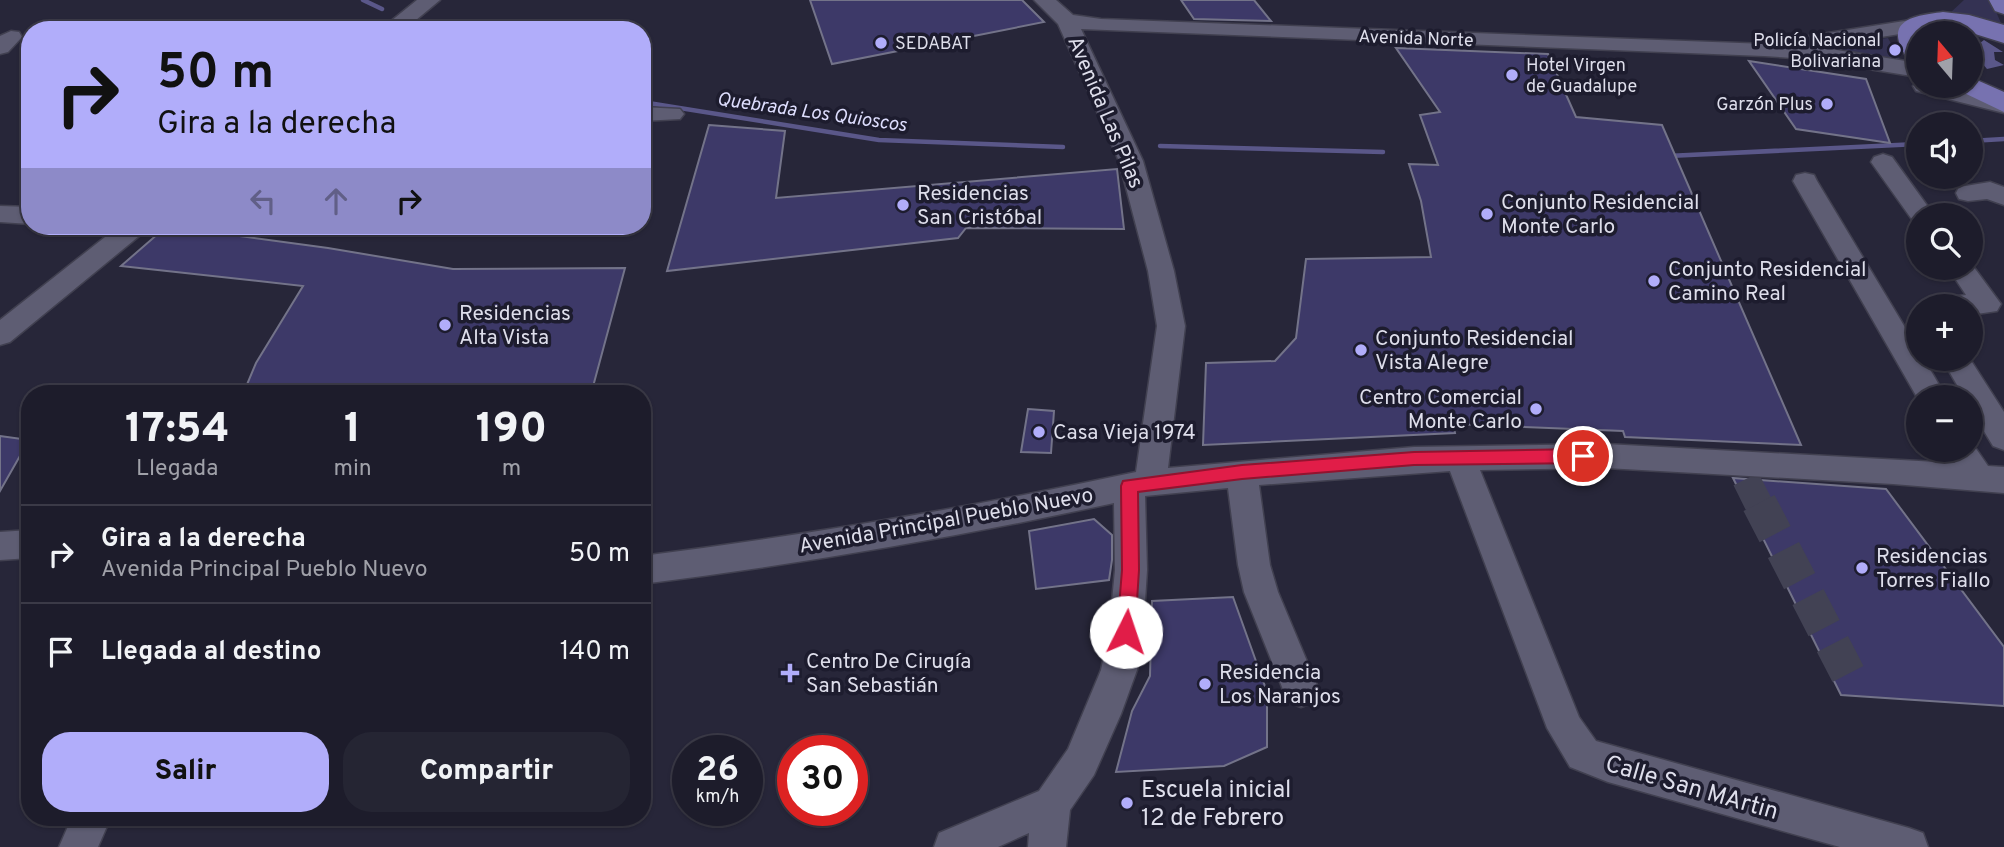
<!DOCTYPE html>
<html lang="es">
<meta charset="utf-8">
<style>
body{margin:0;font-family:Overpass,sans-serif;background:#252533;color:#f1f3f6;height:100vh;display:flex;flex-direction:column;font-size:26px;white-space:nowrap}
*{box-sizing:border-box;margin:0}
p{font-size:23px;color:#a0a1a9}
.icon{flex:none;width:38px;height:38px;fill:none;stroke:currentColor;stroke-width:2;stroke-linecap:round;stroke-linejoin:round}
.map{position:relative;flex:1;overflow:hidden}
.drawer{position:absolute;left:21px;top:385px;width:630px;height:441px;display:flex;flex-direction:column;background:#1d1c2b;border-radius:28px;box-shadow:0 2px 5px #0004,0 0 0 2px #3b3a47}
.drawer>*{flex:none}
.banner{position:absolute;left:21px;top:21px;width:630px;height:214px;border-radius:28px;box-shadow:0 2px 5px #0004,0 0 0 2px #3b3a47;background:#b1adfa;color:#111;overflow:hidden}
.needle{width:46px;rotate:341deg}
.buttons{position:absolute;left:1906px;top:21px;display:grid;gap:14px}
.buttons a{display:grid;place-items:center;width:77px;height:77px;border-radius:50%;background:#1d1c2b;box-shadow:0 2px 5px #0004,0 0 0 2px #3b3a47;font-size:35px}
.speed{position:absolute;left:672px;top:735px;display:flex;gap:14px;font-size:35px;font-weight:700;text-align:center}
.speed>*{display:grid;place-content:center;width:91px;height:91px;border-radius:50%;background:#1d1c2b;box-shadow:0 2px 5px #0004,0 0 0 2px #3b3a47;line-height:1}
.speed small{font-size:18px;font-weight:400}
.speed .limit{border:10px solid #d22;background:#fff;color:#111}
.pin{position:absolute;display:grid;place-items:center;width:60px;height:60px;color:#fff;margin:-30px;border:4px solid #fff;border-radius:50%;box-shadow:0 2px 7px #0007}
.me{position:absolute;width:77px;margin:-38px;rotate:4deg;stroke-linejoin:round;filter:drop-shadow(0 0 5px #0008)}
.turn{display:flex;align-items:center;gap:24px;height:147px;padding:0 21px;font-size:32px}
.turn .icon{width:91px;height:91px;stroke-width:2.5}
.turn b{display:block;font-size:49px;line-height:60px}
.lanes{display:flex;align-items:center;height:66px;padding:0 21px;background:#0003;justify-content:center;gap:35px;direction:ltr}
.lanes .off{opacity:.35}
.eta{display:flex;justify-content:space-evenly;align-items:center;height:119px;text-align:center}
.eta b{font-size:42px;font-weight:800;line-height:49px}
.primary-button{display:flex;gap:14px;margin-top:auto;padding:14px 21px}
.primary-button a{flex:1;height:80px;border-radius:28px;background:#b1adfa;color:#111;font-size:28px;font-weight:800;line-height:80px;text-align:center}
.primary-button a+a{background:#252533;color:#f1f3f6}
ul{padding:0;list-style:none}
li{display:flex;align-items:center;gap:21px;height:98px;padding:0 21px;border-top:2px solid #3b3a47}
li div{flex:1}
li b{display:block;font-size:26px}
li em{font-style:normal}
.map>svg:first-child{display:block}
.green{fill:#343253}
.water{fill:#5a5789}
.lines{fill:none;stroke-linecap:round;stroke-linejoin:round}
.stream{stroke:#5a5789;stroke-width:4.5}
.building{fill:#3d3968;stroke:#737389;stroke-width:2}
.minor-tunnel-far1{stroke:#424254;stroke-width:28;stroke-dasharray:28 14;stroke-linecap:butt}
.minor-tunnel{stroke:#424254;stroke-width:35;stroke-dasharray:35 18;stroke-linecap:butt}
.minor-casing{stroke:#414050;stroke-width:3}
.major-casing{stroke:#414050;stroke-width:3}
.minor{fill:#5e5d73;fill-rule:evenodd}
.major{fill:#7772b0;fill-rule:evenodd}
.route{fill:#e11d48;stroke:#92132f;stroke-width:2}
.poi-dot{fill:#b1adfa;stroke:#1d1c2e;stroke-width:2.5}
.labels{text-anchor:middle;stroke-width:7;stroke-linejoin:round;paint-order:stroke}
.far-street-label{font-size:18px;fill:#dedeeb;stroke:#1d1c2e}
.far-poi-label{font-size:18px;fill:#dedeeb;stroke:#1d1c2e;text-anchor:end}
.far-water-label{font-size:19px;font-style:italic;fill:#ddddfd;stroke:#1d1c2e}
.street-label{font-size:21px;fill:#dedeeb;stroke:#1d1c2e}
.poi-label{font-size:21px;fill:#dedeeb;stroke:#1d1c2e;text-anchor:start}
.near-street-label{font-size:24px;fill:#dedeeb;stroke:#1d1c2e}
.near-poi-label{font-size:24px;fill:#dedeeb;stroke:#1d1c2e;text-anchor:start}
</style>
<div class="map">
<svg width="2004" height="847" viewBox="0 0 2004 847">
<rect width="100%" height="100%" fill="#272639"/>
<path class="green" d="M 1964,0 L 1991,0 L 2004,30 L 1949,14 Z
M 1888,38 L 1902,64 L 1821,49 L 1819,46 Z"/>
<path class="water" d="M 1971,40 L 1980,43 L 1984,40 L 2003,52 L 1994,52 L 1995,60 L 2004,65 L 1987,69 L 1982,63 L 1971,61 Z"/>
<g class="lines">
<path class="stream" d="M 363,0 L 382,9
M 420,24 L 434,30
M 642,102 L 879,140 L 1063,147
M 1970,141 L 2004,139
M 1160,146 L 1383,152
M 1668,156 L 1918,144"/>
</g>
<path class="building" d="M 810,0 L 1022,0 L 1044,22 L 832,64 Z
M 1181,0 L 1254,0 L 1271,21 L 1194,19 Z
M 1396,48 L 1548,54 L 1576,117 L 1662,125 L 1801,445 L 1625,437 L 1623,431 L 1453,424 L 1455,433 L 1203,445 L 1206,363 L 1275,361 L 1296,338 L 1306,259 L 1431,257 L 1421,201 L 1409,164 L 1438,165 L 1420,115 L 1440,112 Z
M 1749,61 L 1866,79 L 1890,143 L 1796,129 Z
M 709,125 L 785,131 L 776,198 L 1117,169 L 1124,229 L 966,228 L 958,238 L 667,271 Z
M 167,226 L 328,248 L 453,269 L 625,268 L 591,394 L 243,394 L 256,363 L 303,286 L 121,266 Z
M 1028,409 L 1054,411 L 1051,453 L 1021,452 Z
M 0,436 L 29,440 L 0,491 Z
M 1733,478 L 1886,489 L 2004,647 L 2004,706 L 1841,695 Z
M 1094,519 L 1112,535 L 1112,560 L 1109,580 L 1036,589 L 1029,531 Z
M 1233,597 L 1267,692 L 1267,747 L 1224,766 L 1116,772 L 1132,711 L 1150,676 L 1152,601 Z"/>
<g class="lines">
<path class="minor-tunnel-far1" d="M 1746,479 L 1759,505"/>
<path class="minor-tunnel" d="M 1759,503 L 1848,674"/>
<defs>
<path id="minor" d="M 417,0 L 440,0 L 404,30 L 380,30 Z
M 1034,0 L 1056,0 L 1073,15 L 1101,19 L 1793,45 L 1795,38 L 1803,37 L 1917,19 L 1925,20 L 1928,25 L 1925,30 L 1818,47 L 1918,63 L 1918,77 L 1807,59 L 1764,56 L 1081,29 L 1143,161 L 1174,271 L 1185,326 L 1168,468 L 1414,447 L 1606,444 L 1955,463 L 1948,450 L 1970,450 L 1970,440 L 1988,466 L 2004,467 L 2004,493 L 1893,484 L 1606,468 L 1480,470 L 1579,717 L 1596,741 L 1909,828 L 1923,833 L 1928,847 L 1840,847 L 1608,782 L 1570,767 L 1547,728 L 1450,471 L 1259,485 L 1270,565 L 1278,592 L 1319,690 L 1314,702 L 1301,707 L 1288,702 L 1244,592 L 1238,565 L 1228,488 L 1145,496 L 1147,570 L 1143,632 L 1137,670 L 1121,714 L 1094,775 L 1070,810 L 1066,847 L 1028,847 L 1029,833 L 998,847 L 934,847 L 939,833 L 1039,791 L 1068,749 L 1101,670 L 1109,632 L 1115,570 L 1114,503 C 958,537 800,564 642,584 L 642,556 C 808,535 973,507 1136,472 L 1157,326 L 1148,271 L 1119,161 L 1058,24 Z
M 11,31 L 19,32 L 22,37 L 8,52 L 0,54 L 0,36 Z
M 1918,81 L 1918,86 L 1950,86 L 2004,99 L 2004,113 L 1916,91 L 1913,86 Z
M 642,107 L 680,109 L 684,114 L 680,119 L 642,121 Z
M 1883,154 L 1892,157 L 1934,215 L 1918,215 L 1918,222 L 1913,221 L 1871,162 L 1874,157 Z
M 1805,173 L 1814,175 L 1817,181 L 1918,349 L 1918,359 L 1924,359 L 1946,397 L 1918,399 L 1793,181 L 1796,175 Z
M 1990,182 L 2004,187 L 2004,205 L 1987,199 L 1968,201 L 1959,199 L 1956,193 L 1959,187 Z
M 0,206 L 30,207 L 30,224 L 0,222 Z
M 119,226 L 148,226 L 144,232 L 10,342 L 0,345 L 0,320 Z
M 1970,262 L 2001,304 L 1997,311 L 1970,315 L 1970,306 L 1934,306 L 1937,299 L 1966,295 L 1948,268 L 1970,268 Z
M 1942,359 L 1970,359 L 2004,412 L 2004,450 L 1993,446 L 1970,408 L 1970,397 L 1964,397 Z
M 30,530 L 30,558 L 0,560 L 0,532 Z
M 72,817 L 111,817 L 98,847 L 59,847 Z"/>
<path id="major" d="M 1989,0 L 2004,0 L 2004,14 L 1995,11 Z
M 1943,12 L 1969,15 L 2004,25 L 2004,43 L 1956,28 L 1935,28 L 1918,33 L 1918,61 L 1908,59 C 1883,22 1909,16 1943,12 Z
M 1970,77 L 2004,92 L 2004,112 L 1960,91 L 1957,86 L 1970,86 Z"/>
</defs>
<use href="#minor" class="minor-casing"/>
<use href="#major" class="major-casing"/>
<use href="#minor" class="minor"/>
<use href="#major" class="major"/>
</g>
<path class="route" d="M 1583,449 L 1589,451 L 1591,456 L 1589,461 L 1583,463 L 1414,465 L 1242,479 L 1138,492 L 1139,570 L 1135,632 L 1132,637 L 1126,640 L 1119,637 L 1117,632 L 1122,570 L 1121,486 L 1123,481 L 1242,465 L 1414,452 Z"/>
<g class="poi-dot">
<circle cx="881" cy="43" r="7"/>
<circle cx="1895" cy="50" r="7"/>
<circle cx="1512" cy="75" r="7"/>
<circle cx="1827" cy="104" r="7"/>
<circle cx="903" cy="205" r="7"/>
<circle cx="1487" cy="214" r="7"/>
<circle cx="1654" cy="281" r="7"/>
<circle cx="445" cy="325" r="7"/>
<circle cx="1361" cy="350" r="7"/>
<circle cx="1536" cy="409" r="7"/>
<circle cx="1039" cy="432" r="7"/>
<circle cx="1862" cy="568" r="7"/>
<path d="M786.5 662.5h7v7h7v7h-7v7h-7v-7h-7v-7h7z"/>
<circle cx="1205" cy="684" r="7"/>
<circle cx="1127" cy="803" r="7"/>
</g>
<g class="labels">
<g class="far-street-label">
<text transform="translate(1416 38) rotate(2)" y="6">Avenida Norte</text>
</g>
<g class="far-poi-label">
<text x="1881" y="46">Policía Nacional<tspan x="1881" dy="21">Bolivariana</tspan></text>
<text x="895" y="49" text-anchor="start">SEDABAT</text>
<text x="1526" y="71" text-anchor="start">Hotel Virgen<tspan x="1526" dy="21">de Guadalupe</tspan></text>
<text x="1813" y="110">Garzón Plus</text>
</g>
<g class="far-water-label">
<text transform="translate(812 111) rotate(8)" y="7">Quebrada Los Quioscos</text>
</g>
<g class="street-label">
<text transform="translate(1106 112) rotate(67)" y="7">Avenida Las Pilas</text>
<text transform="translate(946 520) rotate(-10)" y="7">Avenida Principal Pueblo Nuevo</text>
</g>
<g class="poi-label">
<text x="917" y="200">Residencias<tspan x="917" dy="24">San Cristóbal</tspan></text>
<text x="1501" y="209">Conjunto Residencial<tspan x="1501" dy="24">Monte Carlo</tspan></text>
<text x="1668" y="276">Conjunto Residencial<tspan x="1668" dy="24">Camino Real</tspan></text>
<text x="459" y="320">Residencias<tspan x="459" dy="24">Alta Vista</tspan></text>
<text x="1375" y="345">Conjunto Residencial<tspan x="1375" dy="24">Vista Alegre</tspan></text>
<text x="1522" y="404" text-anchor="end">Centro Comercial<tspan x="1522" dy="24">Monte Carlo</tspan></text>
<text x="1053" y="439">Casa Vieja 1974</text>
<text x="1876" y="563">Residencias<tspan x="1876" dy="24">Torres Fiallo</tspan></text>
<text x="806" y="668">Centro De Cirugía<tspan x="806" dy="24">San Sebastián</tspan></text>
<text x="1219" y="679">Residencia<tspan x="1219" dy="24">Los Naranjos</tspan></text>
</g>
<g class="near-street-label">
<text transform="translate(1692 787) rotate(16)" y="8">Calle San MArtin</text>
</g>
<g class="near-poi-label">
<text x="1141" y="797">Escuela inicial<tspan x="1141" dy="28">12 de Febrero</tspan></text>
</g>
</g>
</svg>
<div class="buttons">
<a><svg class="needle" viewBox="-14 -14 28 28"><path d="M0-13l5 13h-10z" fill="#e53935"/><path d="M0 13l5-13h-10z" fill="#a0a1a9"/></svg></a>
<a><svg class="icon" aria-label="sound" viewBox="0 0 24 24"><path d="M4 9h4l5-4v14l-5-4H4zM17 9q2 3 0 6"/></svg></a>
<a><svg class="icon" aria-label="search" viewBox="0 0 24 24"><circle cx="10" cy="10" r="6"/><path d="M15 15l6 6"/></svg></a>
<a>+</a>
<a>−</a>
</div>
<div class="speed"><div>26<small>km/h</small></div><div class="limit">30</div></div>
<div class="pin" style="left:1583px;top:456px;background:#d93025"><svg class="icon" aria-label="arrive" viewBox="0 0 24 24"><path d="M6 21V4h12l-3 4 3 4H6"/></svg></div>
<svg class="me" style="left:1126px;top:632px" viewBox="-20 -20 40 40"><circle r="19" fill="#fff"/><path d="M0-13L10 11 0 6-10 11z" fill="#e11d48"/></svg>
<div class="banner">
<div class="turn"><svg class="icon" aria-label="right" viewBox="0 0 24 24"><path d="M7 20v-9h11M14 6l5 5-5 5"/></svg><div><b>50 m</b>Gira a la derecha</div></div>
<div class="lanes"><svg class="icon off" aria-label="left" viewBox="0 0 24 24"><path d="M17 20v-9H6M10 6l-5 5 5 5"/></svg><svg class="icon off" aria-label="ahead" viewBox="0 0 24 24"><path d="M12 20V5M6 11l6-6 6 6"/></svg><svg class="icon" aria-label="right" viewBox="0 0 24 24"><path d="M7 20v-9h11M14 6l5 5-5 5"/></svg></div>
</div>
<section class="drawer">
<div class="eta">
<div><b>17:54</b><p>Llegada</p></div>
<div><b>1</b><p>min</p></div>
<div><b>190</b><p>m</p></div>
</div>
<ul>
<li><svg class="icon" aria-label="right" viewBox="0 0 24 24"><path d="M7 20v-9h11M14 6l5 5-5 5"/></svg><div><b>Gira a la derecha</b><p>Avenida Principal Pueblo Nuevo</p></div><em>50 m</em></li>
<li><svg class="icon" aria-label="arrive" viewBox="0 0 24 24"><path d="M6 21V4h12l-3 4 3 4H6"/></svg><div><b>Llegada al destino</b></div><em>140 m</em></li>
</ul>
<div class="primary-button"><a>Salir</a><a>Compartir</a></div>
</section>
</div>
